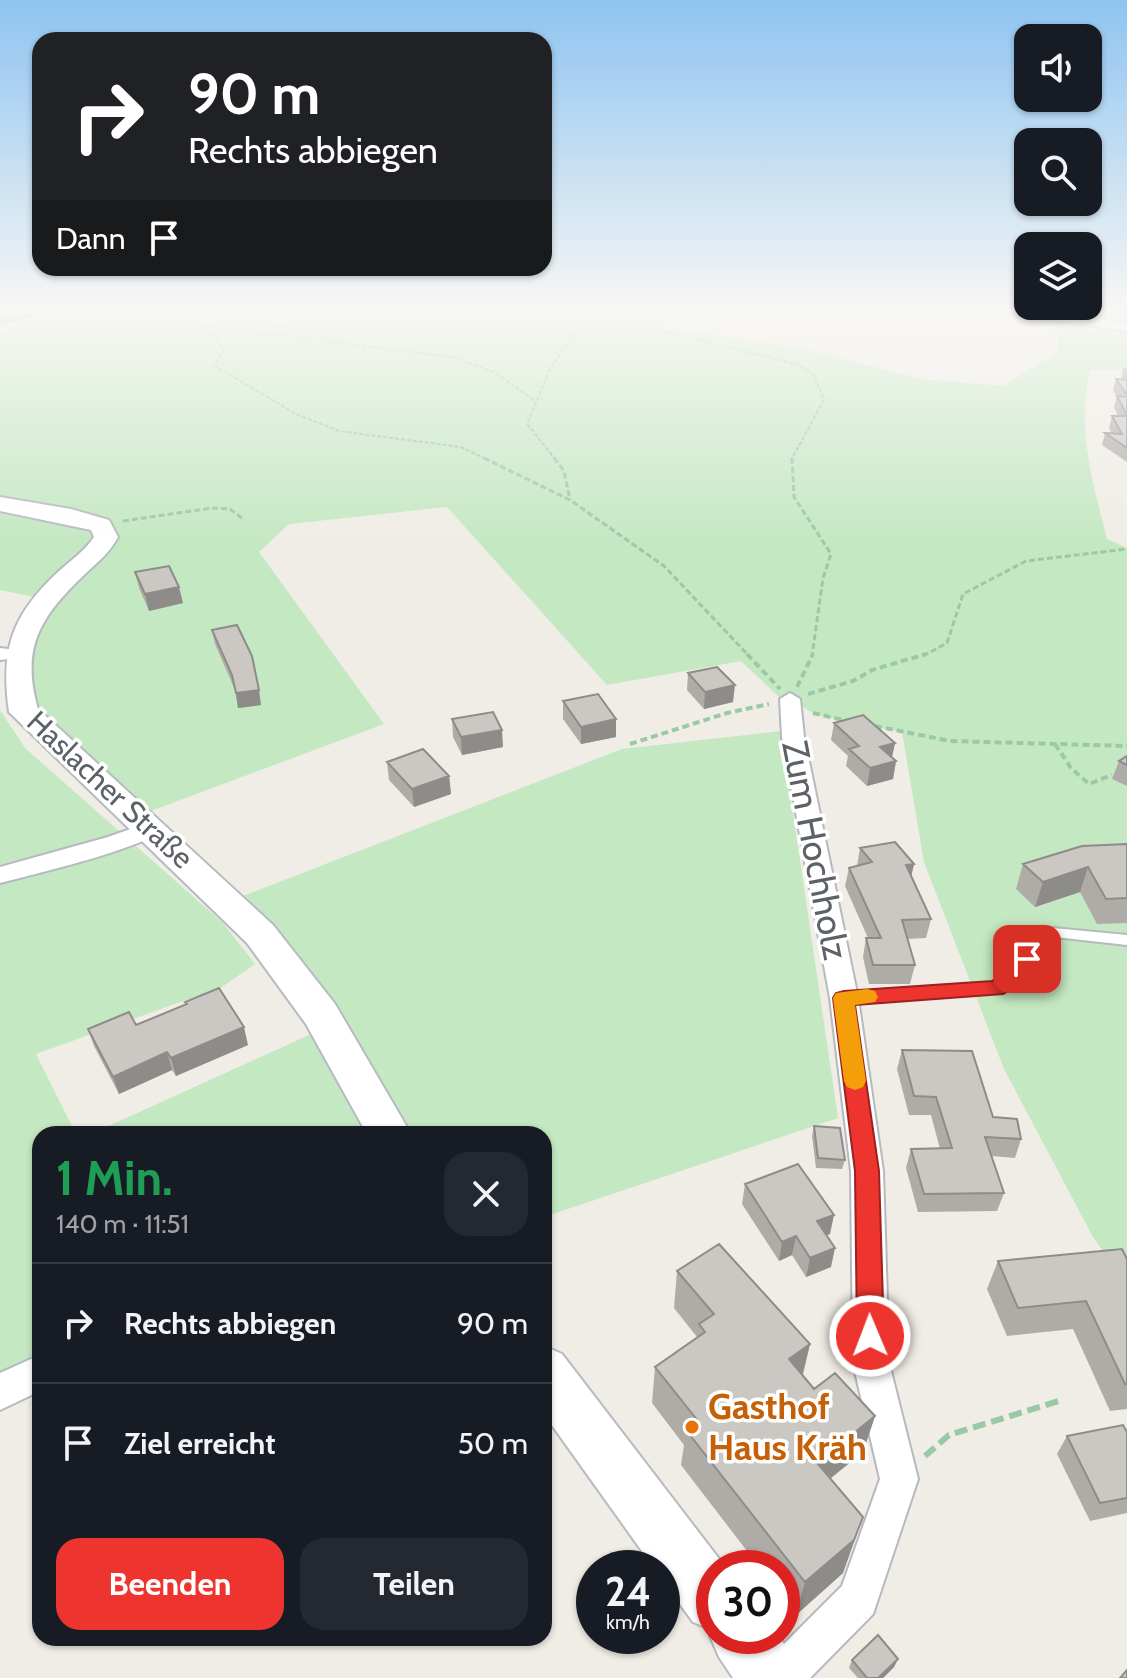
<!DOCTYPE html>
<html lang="de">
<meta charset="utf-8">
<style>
body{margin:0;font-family:Cabin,sans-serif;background:#242831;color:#f1f3f6;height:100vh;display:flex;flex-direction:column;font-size:30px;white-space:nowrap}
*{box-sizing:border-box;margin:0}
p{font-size:26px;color:#9ea1a6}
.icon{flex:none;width:44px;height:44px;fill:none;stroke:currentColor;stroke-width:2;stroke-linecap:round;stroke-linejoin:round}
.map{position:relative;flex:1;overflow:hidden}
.sheet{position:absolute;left:32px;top:1126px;width:520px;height:520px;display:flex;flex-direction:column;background:#171b24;border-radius:24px;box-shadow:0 2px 6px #0004}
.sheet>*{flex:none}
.guide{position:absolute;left:32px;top:32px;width:520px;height:244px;border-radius:24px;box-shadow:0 2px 6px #0004;background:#202124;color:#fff;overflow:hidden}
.tools{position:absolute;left:1014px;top:24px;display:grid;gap:16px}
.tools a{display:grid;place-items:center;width:88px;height:88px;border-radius:16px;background:#171b24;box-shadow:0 2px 6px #0004;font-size:40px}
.speed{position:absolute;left:576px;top:1550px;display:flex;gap:16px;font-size:40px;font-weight:700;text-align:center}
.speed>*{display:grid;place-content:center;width:104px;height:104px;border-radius:50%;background:#171b24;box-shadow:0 2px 6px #0004;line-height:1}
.speed small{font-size:20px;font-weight:400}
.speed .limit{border:12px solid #d22;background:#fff;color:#111}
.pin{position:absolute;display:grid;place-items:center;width:68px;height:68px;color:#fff;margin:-34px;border-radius:16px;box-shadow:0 4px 12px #0006}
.me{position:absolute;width:88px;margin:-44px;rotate:359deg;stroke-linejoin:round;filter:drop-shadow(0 0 6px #0008)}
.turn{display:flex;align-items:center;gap:28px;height:168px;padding:0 24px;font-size:36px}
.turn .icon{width:104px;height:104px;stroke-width:2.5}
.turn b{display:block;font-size:56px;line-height:68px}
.then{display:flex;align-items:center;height:76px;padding:0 24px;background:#0003;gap:16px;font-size:30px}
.round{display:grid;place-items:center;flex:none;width:84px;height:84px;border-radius:24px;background:#242831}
.head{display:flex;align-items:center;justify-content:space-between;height:136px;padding:0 24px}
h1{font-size:48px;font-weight:700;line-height:60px;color:#1e9e55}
.action{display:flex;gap:16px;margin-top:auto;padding:16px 24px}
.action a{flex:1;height:92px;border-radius:24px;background:#ee342e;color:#fff;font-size:32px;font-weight:700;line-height:92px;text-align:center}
.action a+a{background:#242831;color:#f1f3f6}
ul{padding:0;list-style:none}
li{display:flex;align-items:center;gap:24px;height:120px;padding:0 24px;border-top:2px solid #363941}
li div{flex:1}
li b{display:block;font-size:30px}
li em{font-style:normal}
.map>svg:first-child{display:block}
.green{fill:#c4e8c2}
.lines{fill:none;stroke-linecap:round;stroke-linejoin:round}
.lane-casing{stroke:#b6b9bd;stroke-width:4}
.street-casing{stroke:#b6b9bd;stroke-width:4}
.secondary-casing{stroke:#b7bbc0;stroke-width:4}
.path-far3{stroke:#9bc9a6;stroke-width:2;stroke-dasharray:4 2;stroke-linecap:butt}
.path-far2{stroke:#9bc9a6;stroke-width:3;stroke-dasharray:6 3;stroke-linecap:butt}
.path-far1{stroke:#9bc9a6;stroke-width:4;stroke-dasharray:7 4;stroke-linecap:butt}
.path{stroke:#9bc9a6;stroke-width:6;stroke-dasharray:13 6;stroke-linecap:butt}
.lane{fill:#fff;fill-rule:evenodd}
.street{fill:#fff;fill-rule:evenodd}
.secondary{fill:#fff;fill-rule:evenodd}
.wall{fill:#afaca8}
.shaded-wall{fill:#8e8c88}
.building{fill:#cbc8c3;stroke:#8e8c88;stroke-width:2}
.route{fill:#ee342e;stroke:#9b221e;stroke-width:2}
.slow{fill:#f59e0b}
.food-dot{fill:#e8710a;stroke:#fff;stroke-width:3}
.labels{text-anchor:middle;stroke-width:7;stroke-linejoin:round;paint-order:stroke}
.street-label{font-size:30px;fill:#5d6267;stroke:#fff}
.near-street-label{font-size:36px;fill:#5d6267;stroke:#fff}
.near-food-label{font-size:36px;font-weight:bold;fill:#c56008;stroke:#fff;text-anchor:start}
</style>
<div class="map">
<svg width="1127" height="1678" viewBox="0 0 1127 1678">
<rect width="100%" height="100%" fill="#f0ede6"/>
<path class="green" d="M 71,309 L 200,309 L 234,321 L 292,323 L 310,309 L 656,309 L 656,327 L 798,347 L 922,379 L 1004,386 L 1057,352 L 1058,333 L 1050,321 L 1083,325 L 1086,330 L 1127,334 L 1127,369 L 1090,370 C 1076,428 1093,483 1107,539 L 1127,548 L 1127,1286 L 1093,1237 L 1004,1069 L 924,862 L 902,732 L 816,715 L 790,699 L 780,698 L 741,661 L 607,685 L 447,507 L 289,524 L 259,552 L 384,724 L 143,814 L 59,737 L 20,687 L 44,599 L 0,590 L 0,507 L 115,532 L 0,502 L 0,330 Z
M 1082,309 L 1127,309 L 1127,325 L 1049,315 Z
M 0,710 L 25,748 L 223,923 L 255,964 L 222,987 L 36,1054 L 76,1134 L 40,1134 L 40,1370 L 0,1390 Z
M 781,731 L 838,1118 L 544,1217 L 544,1134 L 410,1134 L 303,963 L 243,896 L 622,749 Z
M 320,1030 L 376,1134 L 91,1134 Z"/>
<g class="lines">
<defs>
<path id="lane" d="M 1053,928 L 1127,935 L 1127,945 L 1055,937 L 1047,942 L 1018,983 L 995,993 L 844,1003 L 839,1002 L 837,998 L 839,994 L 844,993 L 993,983 L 1008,977 L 1037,936 Z"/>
<path id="street" d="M 990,309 L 1020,309 L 1127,323 L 1127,331 L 996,312 Z
M 0,648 L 17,650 L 20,654 L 17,658 L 0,660 Z
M 790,693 L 800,699 L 804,737 L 858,998 L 883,1171 L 889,1363 L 918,1479 L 873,1614 L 810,1678 L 758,1678 L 765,1663 L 842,1586 L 880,1479 L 853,1363 L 851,1171 L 830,998 L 782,737 L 780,699 Z
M 150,822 L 158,824 L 162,829 C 150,847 27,876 0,883 L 0,867 L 108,837 Z
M 40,1355 L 40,1391 L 0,1410 L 0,1373 Z"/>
<path id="secondary" d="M 0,497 L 71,509 L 109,520 L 118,537 C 110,552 98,562 85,574 C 41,616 20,647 38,709 L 273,925 L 335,1004 L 411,1134 L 367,1134 L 306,1024 L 247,943 L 9,712 C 0,649 12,615 58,572 C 70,561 85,551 94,537 L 91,530 L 0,511 Z
M 544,1346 L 562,1354 L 726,1568 L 714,1568 L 714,1636 L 778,1636 L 793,1656 L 802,1678 L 733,1678 L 719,1657 L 710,1636 L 712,1630 L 693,1622 L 662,1579 L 662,1568 L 654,1568 L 544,1414 Z"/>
</defs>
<use href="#lane" class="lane-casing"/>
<use href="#street" class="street-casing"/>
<use href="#secondary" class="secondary-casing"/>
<path class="path-far3" d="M 169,309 L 205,326 L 452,357 L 494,372 L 535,401
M 662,309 L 659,330 L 799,365 L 814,375 L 824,400 L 791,460
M 205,326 L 224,349 L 215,366 L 296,414 L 339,431 L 461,447 L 488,460
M 279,332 L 292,320
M 556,460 L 527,424 L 551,367 L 593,309"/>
<path class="path-far2" d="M 484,458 L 570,500 L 664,566 L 749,656
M 554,458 L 564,471 L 570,500
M 792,458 L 794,497 L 831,554 L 823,578 L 812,656
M 123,521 L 212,508 L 230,509 L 243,519
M 923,656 L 947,643 L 963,594 L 1026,561 L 1127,549"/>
<path class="path-far1" d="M 747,654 L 780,689
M 797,687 L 813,654
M 808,694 L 853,681 L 872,670 L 926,654
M 813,713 L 847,721
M 875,726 L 950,741 L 1127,746
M 630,744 L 727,713 L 769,704
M 1055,744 L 1071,768 L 1089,784 L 1112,775"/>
<path class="path" d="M 925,1456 L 949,1435 L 1062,1400"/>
<use href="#lane" class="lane"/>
<use href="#street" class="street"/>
<use href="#secondary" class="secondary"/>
</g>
<path class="wall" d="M 1123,368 L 1127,368 L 1127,462 L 1102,445 L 1105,433 L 1112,434 L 1109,428 L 1112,416 L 1118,416 L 1114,407 L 1117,396 L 1113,390 L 1116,379 L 1121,379 Z
M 135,572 L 183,603 L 149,611 L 139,588 Z
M 212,630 L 261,705 L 238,708 L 235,690 L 215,644 Z
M 688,673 L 733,702 L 704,709 L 687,690 Z
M 563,701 L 616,737 L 581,744 L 563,719 Z
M 452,719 L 503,747 L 462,755 L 453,737 Z
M 834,723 L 895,743 L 892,757 L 896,761 L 893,779 L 867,786 L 846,766 L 848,756 L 831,740 Z
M 1127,756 L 1127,786 L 1112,779 L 1119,761 Z
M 387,762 L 449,776 L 451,794 L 414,807 L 389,780 Z
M 1127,844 L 1127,923 L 1097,924 L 1080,892 L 1035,907 L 1016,889 L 1023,864 Z
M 860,848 L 914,864 L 911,876 L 931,919 L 926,938 L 907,939 L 915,965 L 910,984 L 869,984 L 863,957 L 866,938 L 868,938 L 845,886 L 849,868 L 857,866 Z
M 185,1002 L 248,1045 L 176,1076 L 172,1070 L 119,1094 L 94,1046 L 88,1029 L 136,1025 L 186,1004 Z
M 902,1050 L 1021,1139 L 1015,1158 L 992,1156 L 1004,1193 L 997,1211 L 918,1212 L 906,1168 L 911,1149 L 940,1149 L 931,1115 L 909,1115 L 897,1069 Z
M 814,1126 L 845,1160 L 842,1169 L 816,1168 L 812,1136 Z
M 745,1184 L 830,1234 L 826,1235 L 831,1267 L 806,1277 L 792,1255 L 779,1261 L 742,1204 Z
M 1127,1259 L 1127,1409 L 1110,1411 L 1073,1329 L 1007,1336 L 987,1289 L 998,1261 Z
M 677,1271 L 810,1344 L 803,1375 L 814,1389 L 875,1416 L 863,1452 L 830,1479 L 843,1573 L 796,1615 L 782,1597 L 782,1568 L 760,1568 L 681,1465 L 684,1445 L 652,1403 L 655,1367 L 697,1338 L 697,1337 L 674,1308 Z
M 1127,1432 L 1127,1513 L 1090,1521 L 1057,1454 L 1067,1436 Z
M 898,1659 L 894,1667 L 883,1678 L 858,1678 L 849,1668 L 852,1660 Z"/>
<path class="shaded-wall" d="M 0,309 L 48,309 L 32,317 L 0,325 Z
M 179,587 L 183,603 L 149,611 L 145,594 Z
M 735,685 L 733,702 L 704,709 L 705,692 Z
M 259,690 L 261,705 L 238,708 L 236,693 Z
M 616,719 L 616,737 L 581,744 L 581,727 Z
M 502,730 L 503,747 L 462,755 L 461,737 Z
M 895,743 L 891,761 L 880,747 Z
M 896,761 L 893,779 L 867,786 L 870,768 Z
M 449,776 L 451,794 L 414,807 L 412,789 Z
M 914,864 L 910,882 L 906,865 Z
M 1088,867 L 1080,892 L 1035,907 L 1043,882 Z
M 244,1027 L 248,1045 L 176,1076 L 171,1058 Z
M 167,1052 L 172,1070 L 119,1094 L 113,1077 Z
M 834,1215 L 830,1234 L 813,1240 L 817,1221 Z
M 796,1236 L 792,1255 L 779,1261 L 782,1242 Z
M 835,1248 L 831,1267 L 806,1277 L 810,1258 Z
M 810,1344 L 801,1380 L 789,1359 Z
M 875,1416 L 863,1452 L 807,1497 L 817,1463 Z
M 863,1517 L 843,1573 L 796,1615 L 805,1582 Z
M 898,1659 L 894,1667 L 883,1678 L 878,1678 Z"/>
<path class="building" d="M 1116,379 L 1127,380 L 1127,395 Z
M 1117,396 L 1127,397 L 1127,415 Z
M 1112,416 L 1127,416 L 1127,448 L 1105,433 L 1122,434 Z
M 169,566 L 179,587 L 145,594 L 135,572 Z
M 237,625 L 252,656 L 259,690 L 236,693 L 232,675 L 212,630 Z
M 717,667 L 735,685 L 705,692 L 688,673 Z
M 598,694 L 616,719 L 581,727 L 563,701 Z
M 493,712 L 502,730 L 461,737 L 452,719 Z
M 863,715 L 895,743 L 880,747 L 896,761 L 870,768 L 849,749 L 859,746 L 834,723 Z
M 423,749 L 449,776 L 412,789 L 387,762 Z
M 1127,756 L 1127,765 L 1119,761 Z
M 895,842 L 914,864 L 906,865 L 931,919 L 902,920 L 915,965 L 873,965 L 866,938 L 881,938 L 849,868 L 872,862 L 860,848 Z
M 1127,844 L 1127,898 L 1106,899 L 1088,867 L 1043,882 L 1023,864 L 1082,846 Z
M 219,988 L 244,1027 L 171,1058 L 167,1052 L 113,1077 L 88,1029 L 129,1012 L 136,1025 L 187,1004 L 185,1002 Z
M 902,1050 L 972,1051 L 993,1117 L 1017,1119 L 1021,1139 L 985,1137 L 1004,1193 L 924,1194 L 911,1149 L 952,1148 L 936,1097 L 914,1096 Z
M 814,1126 L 840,1128 L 845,1160 L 818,1158 Z
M 798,1164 L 834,1215 L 817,1221 L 835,1248 L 810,1258 L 796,1236 L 782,1242 L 745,1184 Z
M 719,1244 L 810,1344 L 789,1359 L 814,1389 L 835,1373 L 875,1416 L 817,1463 L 863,1517 L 854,1540 L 805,1582 L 686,1430 L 698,1421 L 655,1367 L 705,1332 L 699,1324 L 714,1314 L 677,1271 Z
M 1122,1249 L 1127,1259 L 1127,1384 L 1125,1384 L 1086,1301 L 1018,1308 L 998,1261 Z
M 1123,1425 L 1127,1432 L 1127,1498 L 1100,1503 L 1067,1436 Z
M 878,1635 L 898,1659 L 878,1678 L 867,1678 L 852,1660 Z
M 1127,1670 L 1127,1678 L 1120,1678 Z"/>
<linearGradient id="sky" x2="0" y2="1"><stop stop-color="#8ec4f1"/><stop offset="0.57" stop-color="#f8f7f4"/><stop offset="1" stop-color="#f8f7f4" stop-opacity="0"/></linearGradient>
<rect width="1127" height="544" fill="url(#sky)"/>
<path class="route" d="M 1027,952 L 1034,954 L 1037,959 L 1020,985 L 1003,994 L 855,1005 L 879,1171 L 884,1336 L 880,1345 L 870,1348 L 861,1345 L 857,1336 L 855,1171 L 833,998 L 836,993 L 844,991 L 992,981 C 1007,974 1014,956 1027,952 Z"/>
<path class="slow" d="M 867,989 L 875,991 L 878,997 L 875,1002 L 855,1005 L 866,1081 L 863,1087 L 855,1090 L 847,1087 L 844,1081 L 833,998 L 836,993 Z"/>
<circle class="food-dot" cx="692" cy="1427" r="8"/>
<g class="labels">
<g class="street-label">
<text transform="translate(110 790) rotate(43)" y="10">Haslacher Straße</text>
</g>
<g class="near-street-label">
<text transform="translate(816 850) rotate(79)" y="13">Zum Hochholz</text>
</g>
<g class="near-food-label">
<text x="708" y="1419">Gasthof<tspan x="708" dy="41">Haus Kräh</tspan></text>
</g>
</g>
</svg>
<div class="tools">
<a><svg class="icon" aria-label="sound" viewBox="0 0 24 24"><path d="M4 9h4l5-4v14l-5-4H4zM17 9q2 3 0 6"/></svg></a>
<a><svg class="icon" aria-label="search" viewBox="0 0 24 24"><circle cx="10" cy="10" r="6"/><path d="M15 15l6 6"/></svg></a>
<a><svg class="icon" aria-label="layers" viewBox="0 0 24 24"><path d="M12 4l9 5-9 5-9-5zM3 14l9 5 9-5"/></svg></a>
</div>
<div class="speed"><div>24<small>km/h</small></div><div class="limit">30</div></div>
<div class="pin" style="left:1027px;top:959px;background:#d93025"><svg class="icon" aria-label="arrive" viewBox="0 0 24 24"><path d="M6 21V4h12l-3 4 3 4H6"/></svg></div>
<svg class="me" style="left:870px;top:1336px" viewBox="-20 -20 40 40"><circle r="17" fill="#ee342e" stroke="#fff" stroke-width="3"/><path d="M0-11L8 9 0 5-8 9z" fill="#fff"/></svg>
<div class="guide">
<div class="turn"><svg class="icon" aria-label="right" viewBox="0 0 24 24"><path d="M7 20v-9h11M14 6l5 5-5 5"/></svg><div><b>90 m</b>Rechts abbiegen</div></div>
<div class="then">Dann<svg class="icon" aria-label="arrive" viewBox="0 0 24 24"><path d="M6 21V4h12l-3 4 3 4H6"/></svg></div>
</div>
<section class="sheet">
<div class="head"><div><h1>1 Min.</h1><p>140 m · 11:51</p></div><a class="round"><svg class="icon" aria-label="close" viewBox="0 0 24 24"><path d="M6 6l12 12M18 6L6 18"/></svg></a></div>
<ul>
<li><svg class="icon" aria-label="right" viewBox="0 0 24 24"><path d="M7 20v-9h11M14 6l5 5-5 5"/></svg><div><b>Rechts abbiegen</b></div><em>90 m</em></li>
<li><svg class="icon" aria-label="arrive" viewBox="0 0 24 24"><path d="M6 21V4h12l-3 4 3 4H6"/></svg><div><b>Ziel erreicht</b></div><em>50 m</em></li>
</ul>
<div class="action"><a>Beenden</a><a>Teilen</a></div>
</section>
</div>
